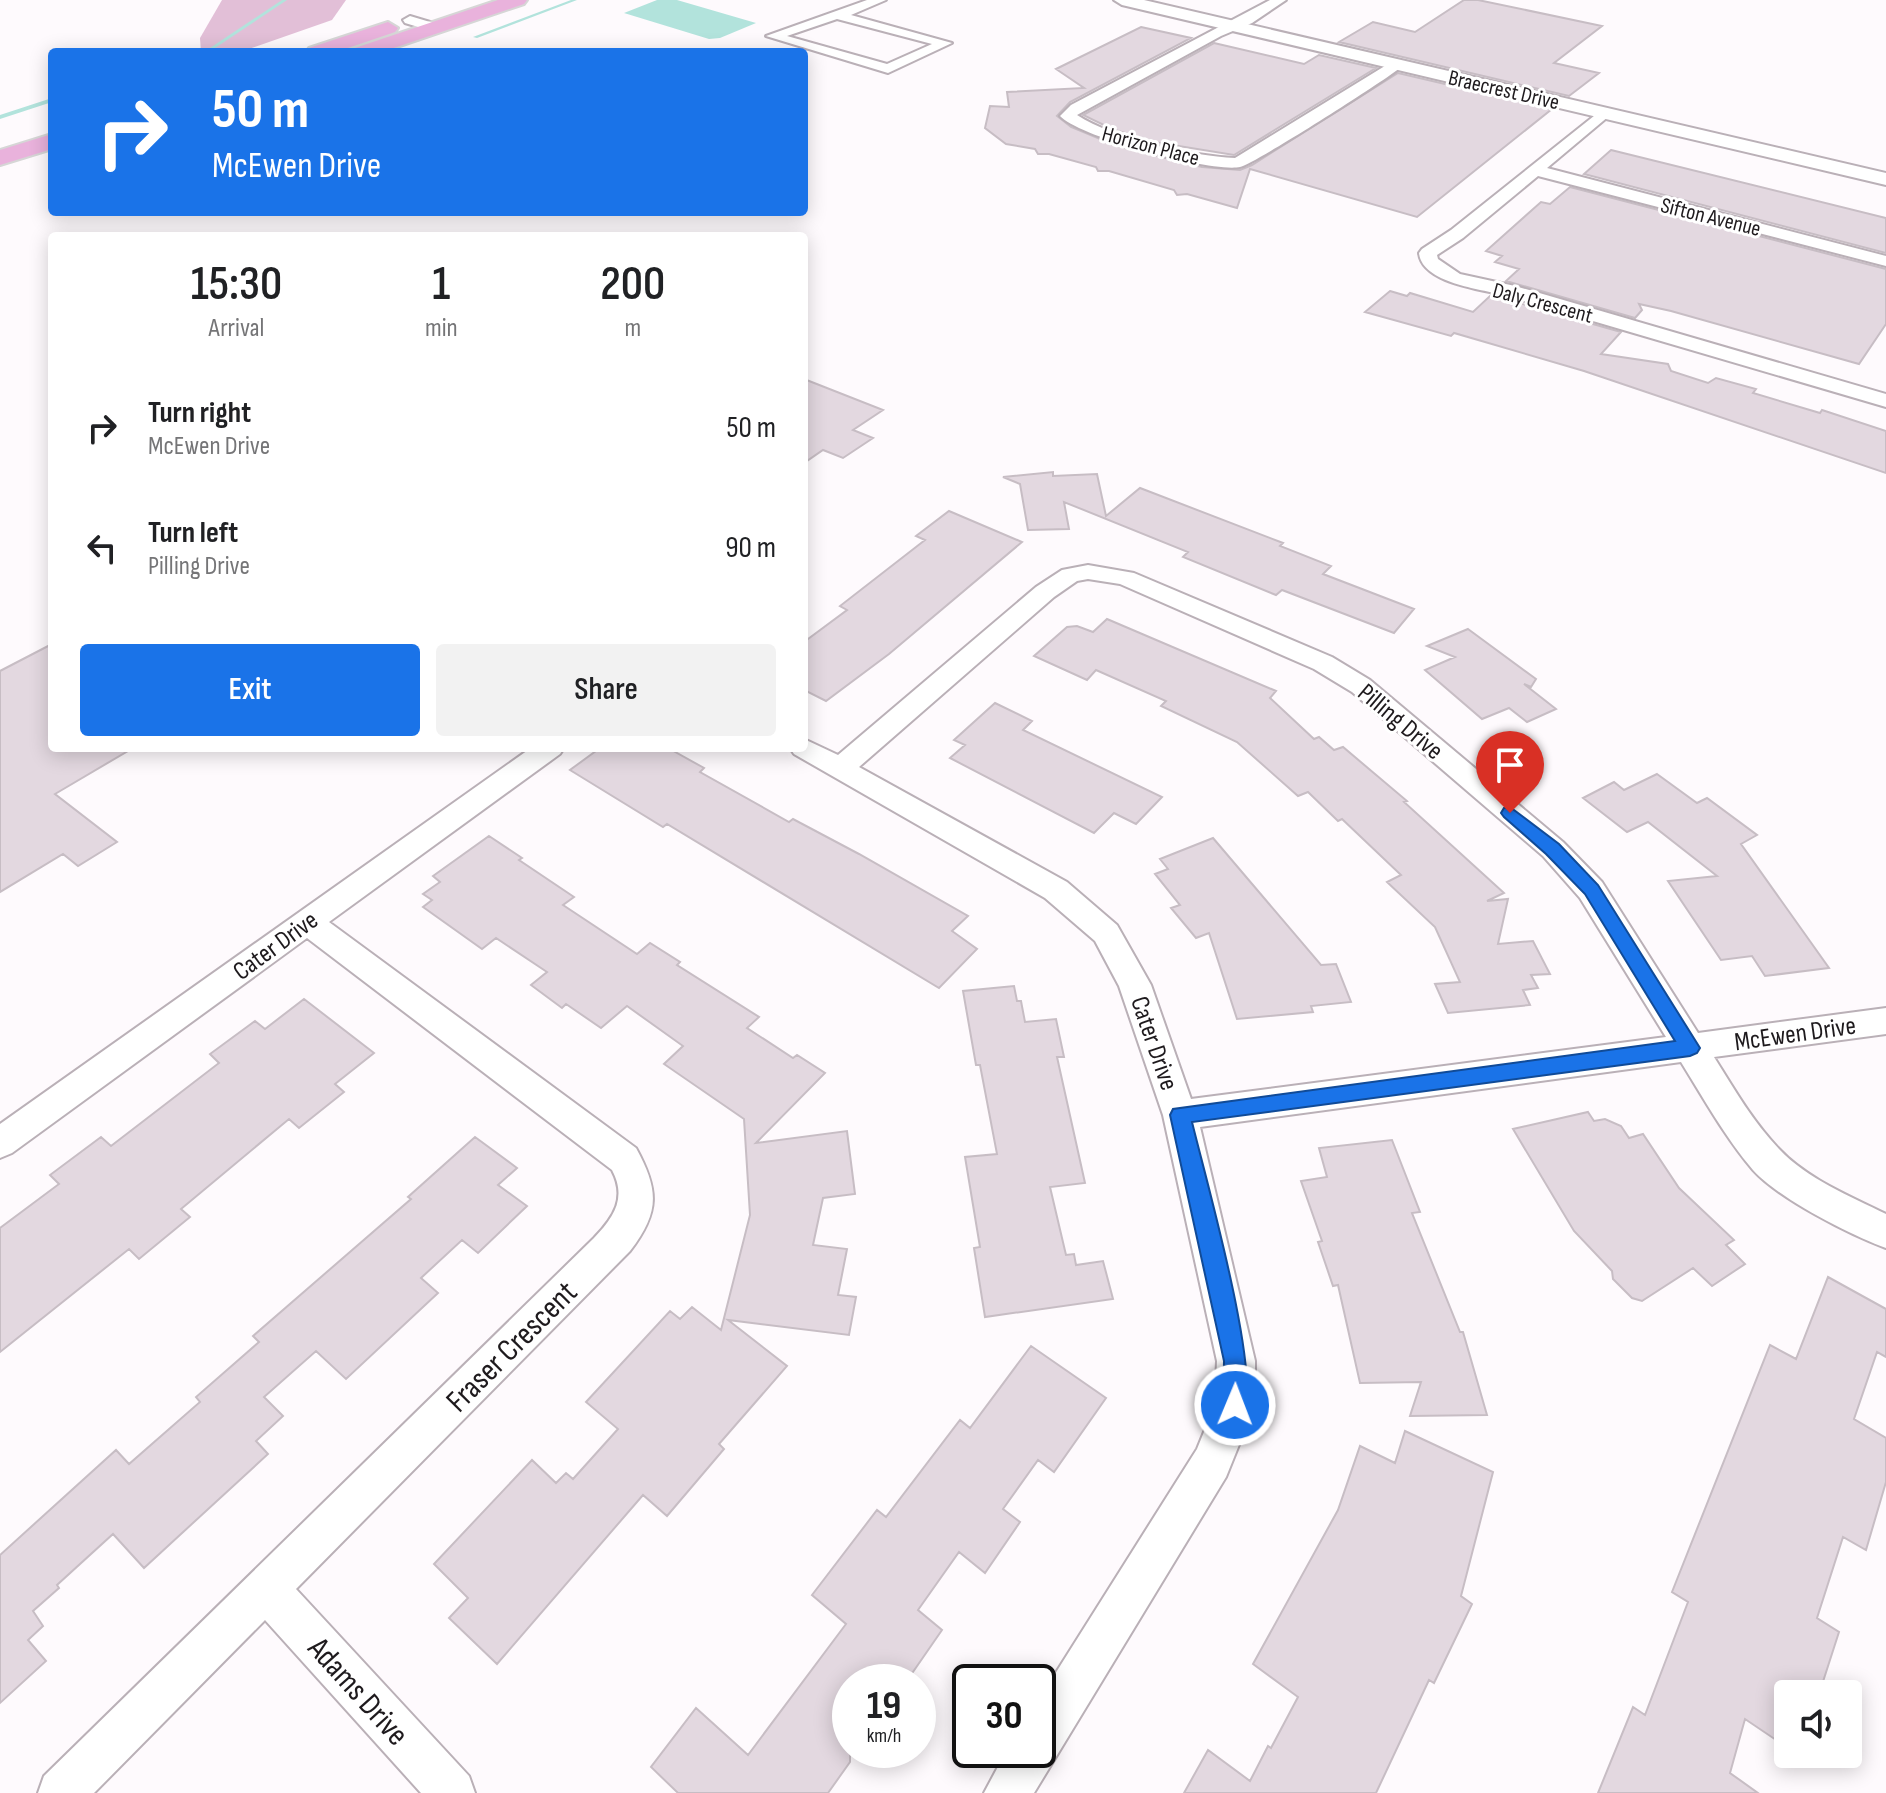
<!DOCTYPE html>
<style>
body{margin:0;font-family:"Sofia Sans Condensed",sans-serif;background:#f2f2f2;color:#202124;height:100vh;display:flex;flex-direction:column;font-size:30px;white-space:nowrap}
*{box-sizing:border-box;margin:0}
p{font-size:26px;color:#757577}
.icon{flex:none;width:44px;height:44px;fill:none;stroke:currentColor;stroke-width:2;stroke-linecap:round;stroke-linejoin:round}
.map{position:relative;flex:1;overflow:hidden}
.sheet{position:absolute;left:48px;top:232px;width:760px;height:520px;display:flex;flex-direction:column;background:#fff;border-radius:8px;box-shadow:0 4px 20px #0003}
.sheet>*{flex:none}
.banner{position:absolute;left:48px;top:48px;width:760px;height:168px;border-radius:8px;box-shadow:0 4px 20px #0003;background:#1a73e8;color:#fff;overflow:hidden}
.controls{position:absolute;left:1774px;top:1680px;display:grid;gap:16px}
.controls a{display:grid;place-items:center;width:88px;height:88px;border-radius:8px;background:#fff;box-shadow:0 4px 20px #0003;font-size:40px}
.speed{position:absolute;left:832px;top:1664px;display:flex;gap:16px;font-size:40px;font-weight:700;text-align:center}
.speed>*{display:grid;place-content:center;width:104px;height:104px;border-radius:50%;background:#fff;box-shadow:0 4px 20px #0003;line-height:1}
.speed small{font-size:20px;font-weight:400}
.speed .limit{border:4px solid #111;border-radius:12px;background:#fff;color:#111}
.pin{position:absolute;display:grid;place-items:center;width:68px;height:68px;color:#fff;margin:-82px -34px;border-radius:50% 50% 50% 0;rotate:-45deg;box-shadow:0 0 8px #0007}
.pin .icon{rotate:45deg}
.me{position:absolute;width:88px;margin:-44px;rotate:1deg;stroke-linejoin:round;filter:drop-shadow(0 0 6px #0008)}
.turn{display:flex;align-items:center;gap:28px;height:168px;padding:0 32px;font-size:36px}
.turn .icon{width:104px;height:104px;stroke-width:2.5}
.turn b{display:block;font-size:56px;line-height:68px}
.eta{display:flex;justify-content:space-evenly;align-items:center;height:136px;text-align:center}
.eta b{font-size:48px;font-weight:600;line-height:56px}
.cta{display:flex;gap:16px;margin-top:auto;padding:16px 32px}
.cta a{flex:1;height:92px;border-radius:8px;background:#1a73e8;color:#fff;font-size:32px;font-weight:600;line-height:92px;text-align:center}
.cta a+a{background:#f2f2f2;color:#202124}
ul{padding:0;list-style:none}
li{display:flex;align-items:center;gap:24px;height:120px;padding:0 32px}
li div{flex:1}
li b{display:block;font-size:30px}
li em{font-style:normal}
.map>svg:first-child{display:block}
.forest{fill:#e2bfd7}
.water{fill:#b2e3dc}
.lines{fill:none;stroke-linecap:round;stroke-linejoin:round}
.stream{fill:#b2e3dc;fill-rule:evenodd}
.building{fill:#e3d8e0;stroke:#c7bdc4;stroke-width:2}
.minor-casing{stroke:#bab0b7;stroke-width:4}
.tertiary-casing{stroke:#bab0b7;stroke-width:4}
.primary-casing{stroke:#d6d6d6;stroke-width:4}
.minor{fill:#fff;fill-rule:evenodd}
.tertiary{fill:#fff;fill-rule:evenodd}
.primary{fill:#e9b2dc;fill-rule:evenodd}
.route{fill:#1a73e8;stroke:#114b97;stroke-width:2}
.labels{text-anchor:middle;stroke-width:6;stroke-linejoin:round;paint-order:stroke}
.far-street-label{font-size:22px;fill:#1e1a1d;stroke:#fff}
.street-label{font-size:26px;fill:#1e1a1d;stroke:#fff}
.near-street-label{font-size:32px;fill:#1e1a1d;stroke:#fff}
</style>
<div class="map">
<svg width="1886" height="1793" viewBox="0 0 1886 1793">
<rect width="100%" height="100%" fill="#fefafd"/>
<path class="forest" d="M 222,0 L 346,0 L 332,20 L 240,52 L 201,52 L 200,38 Z"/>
<path class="water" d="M 657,0 L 677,0 L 756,23 L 720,38 L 709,39 L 624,13 Z"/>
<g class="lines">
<path class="stream" d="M 282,0 L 287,0 L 209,52 L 204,52 Z
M 571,0 L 577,0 L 477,38 L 473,37 Z
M 52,98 L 52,102 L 0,119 L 0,115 Z"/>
</g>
<path class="building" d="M 1464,0 L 1478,0 L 1602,26 L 1554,63 L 1599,73 L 1569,96 L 1339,42 L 1373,22 L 1415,32 Z
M 1141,27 L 1191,38 L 1070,102 L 1057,116 L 1071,127 L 1117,146 L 1202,167 L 1240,170 L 1252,165 L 1398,73 L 1552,109 L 1417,217 L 1250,169 L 1237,208 L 1187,194 L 1177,195 L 1174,190 L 1109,171 L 1098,171 L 1096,167 L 1049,154 L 1038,154 L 1035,149 L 1006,144 L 985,128 L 990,106 L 1009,107 L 1007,92 L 1084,88 L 1056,69 Z
M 1214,43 L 1304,64 L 1319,55 L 1376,68 L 1234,155 L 1154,142 L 1112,129 L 1083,115 Z
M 1611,150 L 1886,218 L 1886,253 L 1584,174 Z
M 1570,187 L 1886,269 L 1886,324 L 1859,364 L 1671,311 L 1639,304 L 1642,310 L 1635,318 L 1506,281 L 1519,269 L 1495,262 L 1502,256 L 1486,251 L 1541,202 L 1550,204 Z
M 1390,291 L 1407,296 L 1410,293 L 1473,312 L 1491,295 L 1621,332 L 1601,354 L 1668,364 L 1671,371 L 1708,383 L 1716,378 L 1756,389 L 1753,393 L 1820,413 L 1822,410 L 1886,431 L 1886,473 L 1584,371 L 1454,333 L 1451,336 L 1365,312 Z
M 804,379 L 883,410 L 853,430 L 873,438 L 843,458 L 823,450 L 804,463 Z
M 1053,472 L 1053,476 L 1097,474 L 1106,516 L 1140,488 L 1283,543 L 1280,546 L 1331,566 L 1323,574 L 1414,609 L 1394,633 L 1282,590 L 1276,595 L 1183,557 L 1188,552 L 1064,502 L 1069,529 L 1028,530 L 1020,484 L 1003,477 Z
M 949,511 L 1022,542 L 889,654 L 826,701 L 804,690 L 804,642 L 847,610 L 840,606 L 925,540 L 916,536 Z
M 1107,619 L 1276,691 L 1270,698 L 1314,739 L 1319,737 L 1334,750 L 1343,747 L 1407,801 L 1404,802 L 1504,893 L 1487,901 L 1508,899 L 1498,944 L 1533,941 L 1550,974 L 1531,975 L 1538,988 L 1523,990 L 1530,1005 L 1448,1013 L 1435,984 L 1460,982 L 1435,927 L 1387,882 L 1401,875 L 1342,819 L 1338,821 L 1308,792 L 1298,796 L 1237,742 L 1161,706 L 1166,701 L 1096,670 L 1087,680 L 1034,656 L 1067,627 L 1077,626 L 1093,632 Z
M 1468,629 L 1536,679 L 1531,687 L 1524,684 L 1556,709 L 1527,722 L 1509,708 L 1482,719 L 1425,670 L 1455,657 L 1427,646 Z
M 52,644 L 52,748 L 133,748 L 55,794 L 117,842 L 78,866 L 63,854 L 0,892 L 0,671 Z
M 995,703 L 1032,721 L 1023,730 L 1162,797 L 1136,824 L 1114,813 L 1094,833 L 950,758 L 965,745 L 954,740 Z
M 600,748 L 668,748 L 704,768 L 700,772 L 789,822 L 793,819 L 859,854 L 968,916 L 952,931 L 977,949 L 939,988 L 667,824 L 663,827 L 570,770 Z
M 1657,774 L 1697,803 L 1707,798 L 1757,835 L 1741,844 L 1829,968 L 1765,976 L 1752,956 L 1721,960 L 1668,881 L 1717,876 L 1648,822 L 1627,832 L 1583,798 L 1614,782 L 1624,790 Z
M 489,836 L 522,858 L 519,860 L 574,897 L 563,905 L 637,954 L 650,943 L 680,962 L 677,965 L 759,1017 L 747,1028 L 793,1058 L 797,1055 L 825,1073 L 756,1143 L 847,1131 L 855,1194 L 823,1198 L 813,1245 L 847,1249 L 838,1295 L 856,1297 L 849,1335 L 728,1320 L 787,1366 L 719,1444 L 724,1449 L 667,1516 L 643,1495 L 497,1664 L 449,1618 L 468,1598 L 434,1564 L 532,1460 L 556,1483 L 566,1473 L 573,1479 L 618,1429 L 586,1402 L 670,1311 L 680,1319 L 692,1307 L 721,1330 L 750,1215 L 744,1119 L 664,1064 L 683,1046 L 627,1006 L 601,1028 L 566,1004 L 562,1008 L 531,985 L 547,972 L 496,938 L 482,949 L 423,907 L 432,900 L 423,894 L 440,882 L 433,876 Z
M 1213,838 L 1321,965 L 1336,964 L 1351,1002 L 1311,1006 L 1313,1012 L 1237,1019 L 1209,933 L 1196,938 L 1171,908 L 1180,905 L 1155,874 L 1168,869 L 1160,859 Z
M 1014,986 L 1017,1001 L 1021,1001 L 1025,1022 L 1056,1019 L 1064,1057 L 1057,1057 L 1085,1183 L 1050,1187 L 1066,1255 L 1074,1254 L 1076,1265 L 1103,1261 L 1113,1299 L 985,1317 L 974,1248 L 980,1247 L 965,1157 L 997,1154 L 980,1065 L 976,1065 L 963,991 Z
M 304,999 L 374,1053 L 335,1084 L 344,1092 L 299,1128 L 289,1119 L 181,1209 L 190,1217 L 139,1259 L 129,1249 L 0,1352 L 0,1228 L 59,1184 L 50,1175 L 101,1137 L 111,1146 L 219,1063 L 210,1054 L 255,1021 L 265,1029 Z
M 1588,1112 L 1594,1121 L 1605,1119 L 1621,1126 L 1629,1138 L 1643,1134 L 1679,1188 L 1734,1240 L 1726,1245 L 1745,1264 L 1712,1286 L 1693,1268 L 1642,1301 L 1632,1298 L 1613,1279 L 1612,1271 L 1574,1231 L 1513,1129 Z
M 475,1137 L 517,1168 L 498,1185 L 527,1206 L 478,1253 L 462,1240 L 421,1278 L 438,1293 L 346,1379 L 316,1351 L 264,1397 L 283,1416 L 256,1441 L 268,1454 L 144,1568 L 113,1534 L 57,1585 L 59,1588 L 33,1611 L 43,1626 L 28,1640 L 46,1661 L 0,1703 L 0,1555 L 116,1450 L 129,1464 L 200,1402 L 196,1397 L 259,1342 L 253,1336 L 411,1199 L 408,1197 Z
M 1392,1140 L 1420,1212 L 1412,1213 L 1460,1332 L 1463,1332 L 1487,1415 L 1410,1416 L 1421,1382 L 1360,1383 L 1338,1285 L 1333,1286 L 1318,1242 L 1322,1241 L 1301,1181 L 1327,1177 L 1319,1148 Z
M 1828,1277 L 1886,1309 L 1886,1357 L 1877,1352 L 1854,1419 L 1886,1438 L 1886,1482 L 1866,1550 L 1843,1537 L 1817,1618 L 1839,1632 L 1819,1694 L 1788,1694 L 1788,1748 L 1745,1719 L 1730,1773 L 1758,1793 L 1598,1793 L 1633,1707 L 1645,1715 L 1688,1602 L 1672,1592 L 1770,1345 L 1796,1359 Z
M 1031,1346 L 1106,1398 L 1054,1472 L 1038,1460 L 1003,1509 L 1020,1522 L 985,1573 L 959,1552 L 918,1610 L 942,1630 L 906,1682 L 850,1682 L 850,1762 L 828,1793 L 678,1793 L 651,1767 L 696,1708 L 748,1755 L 846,1624 L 812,1595 L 877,1510 L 886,1517 L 960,1420 L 970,1428 Z
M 1405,1431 L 1493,1472 L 1461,1596 L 1472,1604 L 1434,1683 L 1429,1680 L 1376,1793 L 1184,1793 L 1208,1750 L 1250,1781 L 1268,1746 L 1271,1748 L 1298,1697 L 1253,1664 L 1338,1510 L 1360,1446 L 1395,1463 Z"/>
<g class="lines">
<defs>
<path id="minor" d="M 867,0 L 886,0 L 851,15 L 952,43 L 888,73 L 766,36 ZM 837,19 L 932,44 L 887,64 L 787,36 Z
M 1270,0 L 1286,0 L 1252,23 L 1221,36 L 1077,115 C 1114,139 1191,156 1235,158 L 1393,61 L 1398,60 L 1405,64 C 1394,75 1253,165 1240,167 C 1212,173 1079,137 1060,116 L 1071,105 Z
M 410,16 L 440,25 L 442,28 L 435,32 L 405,23 L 403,20 Z
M 1604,108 L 1609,110 L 1609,116 L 1547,168 L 1886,256 L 1886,266 L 1538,176 L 1463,238 L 1437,255 L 1438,259 L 1460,274 L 1515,286 L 1886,394 L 1886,407 L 1504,295 C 1480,289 1422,283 1419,253 L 1422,249 L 1451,230 Z
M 1088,565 L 1134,573 L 1332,657 L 1370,680 L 1563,842 L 1602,882 L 1698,1033 L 1886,1008 L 1886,1034 L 1714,1057 C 1734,1089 1753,1122 1779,1149 C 1807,1179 1850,1196 1886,1214 L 1886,1248 C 1850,1235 1778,1198 1753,1170 C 1725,1137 1704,1099 1681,1062 L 1200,1127 L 1255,1361 L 1255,1405 L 1226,1477 L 1034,1793 L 984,1793 L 1007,1750 L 1038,1750 L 1038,1701 L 1197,1449 L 1215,1405 L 1217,1361 L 1163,1115 L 1119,986 L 1095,941 L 1045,898 L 794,754 L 790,748 L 804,748 L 804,739 L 838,755 L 1036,587 L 1062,570 ZM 1088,579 L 1120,584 L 1314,669 L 1352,692 L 1543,856 L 1580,898 L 1666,1037 L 1191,1099 L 1151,985 L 1117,925 L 1067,882 L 859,767 L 1054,597 L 1077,581 Z
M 531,748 L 564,748 L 560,754 L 329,922 L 636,1148 C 659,1190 660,1212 630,1251 L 296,1589 L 469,1776 L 475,1793 L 421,1793 L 265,1620 L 94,1793 L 38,1793 L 44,1776 L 594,1238 C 614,1217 627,1198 612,1170 L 307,938 L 12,1153 L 0,1158 L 0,1124 Z"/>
<path id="tertiary" d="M 1114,0 L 1144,0 L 1886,173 L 1886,185 L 1122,5 Z"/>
<path id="primary" d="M 498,0 L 527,0 L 524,4 L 382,52 L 352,52 L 355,48 Z
M 388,22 L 398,28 L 395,32 L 336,52 L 306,52 L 309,48 Z
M 52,134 L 52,149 L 0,165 L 0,150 Z"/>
</defs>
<use href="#minor" class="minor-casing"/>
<use href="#tertiary" class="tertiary-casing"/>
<use href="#primary" class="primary-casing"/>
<use href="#minor" class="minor"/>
<use href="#tertiary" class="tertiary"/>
<use href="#primary" class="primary"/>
</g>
<path class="route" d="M 1510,807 L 1559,844 L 1598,885 L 1700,1048 L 1697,1053 L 1690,1056 L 1192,1122 C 1205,1176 1261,1372 1244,1414 L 1235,1417 L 1227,1414 L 1223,1405 L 1224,1361 L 1170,1115 L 1173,1109 L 1675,1041 L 1585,894 L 1546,854 L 1504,817 L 1501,813 L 1504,808 Z"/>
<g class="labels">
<g class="far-street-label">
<text transform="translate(1504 89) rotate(13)" y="8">Braecrest Drive</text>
<text transform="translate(1151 145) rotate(15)" y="8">Horizon Place</text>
<text transform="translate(1711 216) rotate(14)" y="8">Sifton Avenue</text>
<text transform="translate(1543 302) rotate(15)" y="8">Daly Crescent</text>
</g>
<g class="street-label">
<text transform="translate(1401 721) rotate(40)" y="9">Pilling Drive</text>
<text transform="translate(275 945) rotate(-36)" y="9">Cater Drive</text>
<text transform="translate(1795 1033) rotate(-8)" y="9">McEwen Drive</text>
<text transform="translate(1155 1043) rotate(71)" y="9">Cater Drive</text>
</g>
<g class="near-street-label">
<text transform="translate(511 1346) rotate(-45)" y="11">Fraser Crescent</text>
<text transform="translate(359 1691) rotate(48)" y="11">Adams Drive</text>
</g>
</g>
</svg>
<div class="controls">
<a><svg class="icon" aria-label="sound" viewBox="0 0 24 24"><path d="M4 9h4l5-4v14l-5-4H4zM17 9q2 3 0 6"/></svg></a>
</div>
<div class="speed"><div>19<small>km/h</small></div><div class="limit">30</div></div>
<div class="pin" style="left:1510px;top:813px;background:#d93025"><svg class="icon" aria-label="arrive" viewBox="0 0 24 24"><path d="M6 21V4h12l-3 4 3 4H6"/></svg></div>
<svg class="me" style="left:1235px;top:1405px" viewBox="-20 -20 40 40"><circle r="17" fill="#1a73e8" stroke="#fff" stroke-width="3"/><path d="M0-11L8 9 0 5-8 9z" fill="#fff"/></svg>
<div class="banner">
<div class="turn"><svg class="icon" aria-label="right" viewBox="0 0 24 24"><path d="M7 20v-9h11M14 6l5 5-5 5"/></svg><div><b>50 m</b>McEwen Drive</div></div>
</div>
<section class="sheet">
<div class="eta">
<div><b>15:30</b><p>Arrival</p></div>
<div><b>1</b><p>min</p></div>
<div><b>200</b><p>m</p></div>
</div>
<ul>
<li><svg class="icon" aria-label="right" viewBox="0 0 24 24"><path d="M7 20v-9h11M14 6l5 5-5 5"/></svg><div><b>Turn right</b><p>McEwen Drive</p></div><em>50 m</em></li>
<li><svg class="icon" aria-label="left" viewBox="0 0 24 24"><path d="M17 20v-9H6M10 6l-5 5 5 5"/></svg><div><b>Turn left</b><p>Pilling Drive</p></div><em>90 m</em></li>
</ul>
<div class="cta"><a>Exit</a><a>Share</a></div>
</section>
</div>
